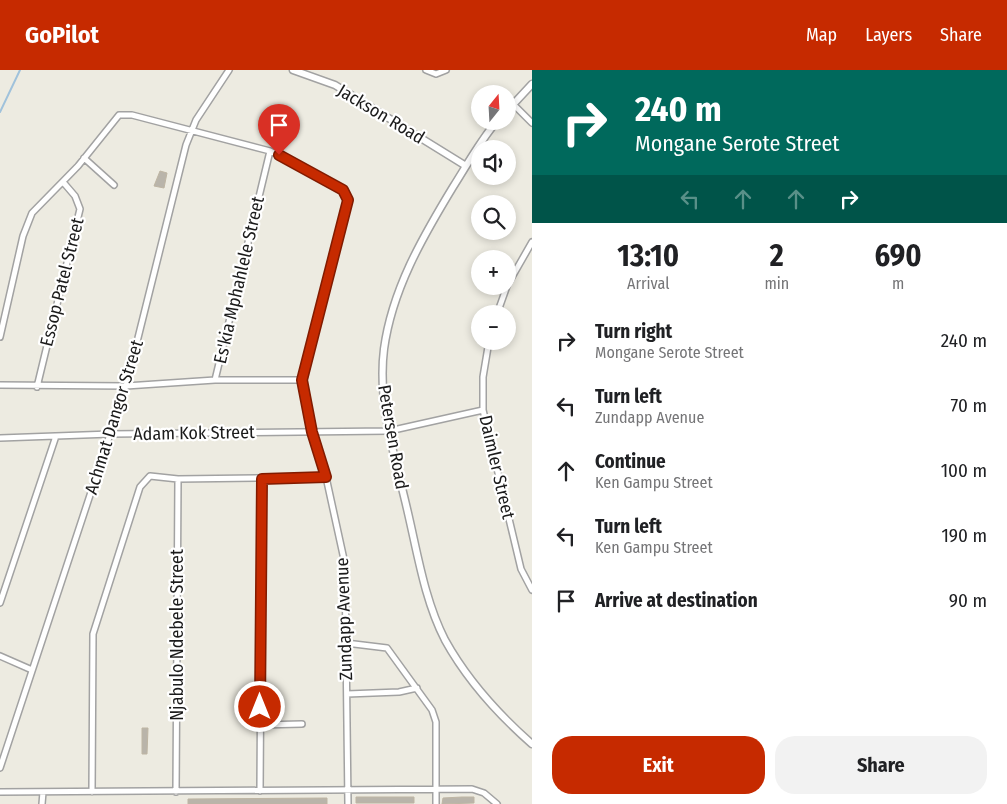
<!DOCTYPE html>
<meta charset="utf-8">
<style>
body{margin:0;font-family:"Fira Sans Condensed",sans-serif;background:#f2f2f2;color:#202124;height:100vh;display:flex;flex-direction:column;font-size:19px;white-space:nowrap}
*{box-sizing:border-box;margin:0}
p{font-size:16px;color:#757577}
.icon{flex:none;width:28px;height:28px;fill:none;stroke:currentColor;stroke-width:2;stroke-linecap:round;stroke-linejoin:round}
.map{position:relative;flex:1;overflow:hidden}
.side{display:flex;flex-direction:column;background:#fff;width:475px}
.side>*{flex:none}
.guide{background:#00695c;color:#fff;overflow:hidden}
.needle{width:32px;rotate:18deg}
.tools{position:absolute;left:471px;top:15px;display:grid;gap:10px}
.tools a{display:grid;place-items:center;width:45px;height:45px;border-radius:50%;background:#fff;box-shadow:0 2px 8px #0003;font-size:25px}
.pin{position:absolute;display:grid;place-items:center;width:42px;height:42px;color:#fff;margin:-51px -21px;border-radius:50% 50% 50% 0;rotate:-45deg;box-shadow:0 0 5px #0007}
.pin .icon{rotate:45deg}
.me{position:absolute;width:55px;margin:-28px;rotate:0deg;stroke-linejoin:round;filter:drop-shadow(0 0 4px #0008)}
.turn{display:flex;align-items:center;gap:18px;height:105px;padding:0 20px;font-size:22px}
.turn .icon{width:65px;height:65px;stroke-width:2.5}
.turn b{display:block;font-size:35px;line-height:42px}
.lanes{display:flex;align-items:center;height:48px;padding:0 20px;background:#0003;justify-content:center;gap:25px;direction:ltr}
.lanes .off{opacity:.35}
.eta{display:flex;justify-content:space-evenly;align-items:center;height:85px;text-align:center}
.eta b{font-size:30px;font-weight:700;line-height:35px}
.primary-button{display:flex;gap:10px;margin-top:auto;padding:10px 20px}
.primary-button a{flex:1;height:58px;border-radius:20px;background:#c62a00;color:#fff;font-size:20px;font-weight:700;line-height:58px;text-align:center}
.primary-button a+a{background:#f2f2f2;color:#202124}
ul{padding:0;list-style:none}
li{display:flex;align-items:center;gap:15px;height:65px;padding:0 20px}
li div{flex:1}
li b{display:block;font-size:19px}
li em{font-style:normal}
header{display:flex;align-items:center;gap:30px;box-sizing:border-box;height:70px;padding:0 25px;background:#c62a00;color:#fff}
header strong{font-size:24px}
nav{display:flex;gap:28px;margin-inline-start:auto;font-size:18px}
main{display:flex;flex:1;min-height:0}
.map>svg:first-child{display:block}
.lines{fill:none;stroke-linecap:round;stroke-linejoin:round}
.stream{stroke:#a0c2db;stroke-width:2}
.building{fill:#b9b4aa;stroke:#beb5a3}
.minor-casing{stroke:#a2a2a2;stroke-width:8}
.tertiary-casing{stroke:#a2a2a2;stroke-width:9}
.minor{stroke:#fff;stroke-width:5}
.tertiary{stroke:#fff;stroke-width:6}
.route-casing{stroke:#811b00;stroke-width:12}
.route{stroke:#c62a00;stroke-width:9}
.labels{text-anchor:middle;stroke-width:4.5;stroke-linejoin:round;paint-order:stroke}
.street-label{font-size:18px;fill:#1b1b1b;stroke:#fff}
</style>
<header>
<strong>GoPilot</strong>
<nav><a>Map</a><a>Layers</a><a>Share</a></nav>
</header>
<main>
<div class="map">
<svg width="532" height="734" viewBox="0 0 532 734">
<rect width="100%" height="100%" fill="#edebe1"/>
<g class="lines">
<path class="stream" d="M 0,42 L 20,0"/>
</g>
<path class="building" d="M 160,101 L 167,103 L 164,118 L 154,116 Z
M 142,658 L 148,658 L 147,684 L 142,684 Z
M 356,727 L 414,727 L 414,733 L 356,733 Z
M 462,727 L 474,727 L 474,733 L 442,734 L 443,728 Z
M 327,728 L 327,734 L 188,734 L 188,729 Z"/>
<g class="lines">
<defs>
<path id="minor" d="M 426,0 L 436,4 L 446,0
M 513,34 L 532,53
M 84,88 L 114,115
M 508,214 L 532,172
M 497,244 L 507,216
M 0,267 L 23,166 L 32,143 L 78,96 L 119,45 L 132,45 L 270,81 L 301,96 L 346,123 L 348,134 L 302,310 L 312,362 L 326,407 L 345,494 L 348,734
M 489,271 L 483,307 L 483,340 L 521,499 L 532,520
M 215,310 L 270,81
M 0,315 L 126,316 L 215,310 L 302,310
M 37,317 L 80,139 L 75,126 L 63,112
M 0,368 L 111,364 L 389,361 L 483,340
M 0,533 L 56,366
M 346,573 L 387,578 L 432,640 L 436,652 L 436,734
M 0,586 L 32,600
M 347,624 L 399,622 L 417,618
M 260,655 L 302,654
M 0,698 L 126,316 L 186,75 L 196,50 L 229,0
M 260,721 L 262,409
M 0,722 L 472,719 L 484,723 L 497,734
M 92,722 L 93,564 L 140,417 L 150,406 L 178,409 L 326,407
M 176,722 L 178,409
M 42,734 L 43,722"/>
<path id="tertiary" d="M 293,0 L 335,15 L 466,96
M 508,40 L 532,14
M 497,51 C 480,71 467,95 453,117 C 422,168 392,220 384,279 C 377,334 396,390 408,443 C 418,486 425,531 445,570 C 466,608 499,645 532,674"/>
</defs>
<use href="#minor" class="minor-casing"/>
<use href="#tertiary" class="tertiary-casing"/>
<use href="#minor" class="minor"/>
<use href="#tertiary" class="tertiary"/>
</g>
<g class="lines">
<defs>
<path id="route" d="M 260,637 L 262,409 L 326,407 L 312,362 L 302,310 L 348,130 L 343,120 L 279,85"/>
</defs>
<use href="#route" class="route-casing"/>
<use href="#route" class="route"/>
</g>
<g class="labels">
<g class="street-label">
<text transform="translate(381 44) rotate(31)" y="6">Jackson Road</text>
<text transform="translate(239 210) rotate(-77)" y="6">Es'kia Mphahlele Street</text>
<text transform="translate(62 212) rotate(-76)" y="6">Essop Patel Street</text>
<text transform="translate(114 347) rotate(-73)" y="6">Achmat Dangor Street</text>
<text transform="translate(194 363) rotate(-1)" y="6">Adam Kok Street</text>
<text transform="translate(393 367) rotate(80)" y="6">Petersen Road</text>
<text transform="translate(497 397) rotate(77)" y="6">Daimler Street</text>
<text transform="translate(344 549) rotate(-92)" y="6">Zundapp Avenue</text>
<text transform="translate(177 565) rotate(-90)" y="6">Njabulo Ndebele Street</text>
</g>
</g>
</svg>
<div class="tools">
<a><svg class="needle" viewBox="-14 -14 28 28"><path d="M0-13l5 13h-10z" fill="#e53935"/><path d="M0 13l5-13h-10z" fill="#757577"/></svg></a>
<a><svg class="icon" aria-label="sound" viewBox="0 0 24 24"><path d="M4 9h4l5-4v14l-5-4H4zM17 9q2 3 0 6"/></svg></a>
<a><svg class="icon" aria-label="search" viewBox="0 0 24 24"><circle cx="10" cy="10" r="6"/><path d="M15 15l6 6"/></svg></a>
<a>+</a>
<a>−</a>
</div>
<div class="pin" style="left:279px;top:85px;background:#d93025"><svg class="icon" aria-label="arrive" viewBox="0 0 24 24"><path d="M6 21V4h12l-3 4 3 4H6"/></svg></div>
<svg class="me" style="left:260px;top:637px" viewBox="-20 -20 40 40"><circle r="17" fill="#c62a00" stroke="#fff" stroke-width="3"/><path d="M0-11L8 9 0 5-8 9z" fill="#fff"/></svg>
</div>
<section class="side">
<div class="guide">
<div class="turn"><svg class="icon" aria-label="right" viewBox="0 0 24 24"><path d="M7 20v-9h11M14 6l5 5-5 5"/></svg><div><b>240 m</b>Mongane Serote Street</div></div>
<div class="lanes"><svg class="icon off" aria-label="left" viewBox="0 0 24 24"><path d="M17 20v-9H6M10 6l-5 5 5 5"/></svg><svg class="icon off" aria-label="ahead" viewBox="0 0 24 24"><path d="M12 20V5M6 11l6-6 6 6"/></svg><svg class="icon off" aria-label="ahead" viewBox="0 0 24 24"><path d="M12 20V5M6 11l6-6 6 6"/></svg><svg class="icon" aria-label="right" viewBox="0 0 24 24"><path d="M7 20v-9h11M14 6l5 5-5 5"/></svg></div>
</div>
<div class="eta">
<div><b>13:10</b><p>Arrival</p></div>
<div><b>2</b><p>min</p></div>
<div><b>690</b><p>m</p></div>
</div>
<ul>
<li><svg class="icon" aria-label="right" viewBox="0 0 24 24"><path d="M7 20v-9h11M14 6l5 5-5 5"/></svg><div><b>Turn right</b><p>Mongane Serote Street</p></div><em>240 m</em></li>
<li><svg class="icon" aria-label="left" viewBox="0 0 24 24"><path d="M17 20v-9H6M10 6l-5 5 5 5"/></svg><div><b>Turn left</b><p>Zundapp Avenue</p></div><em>70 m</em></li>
<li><svg class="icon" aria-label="ahead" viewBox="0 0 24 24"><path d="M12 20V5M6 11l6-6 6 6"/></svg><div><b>Continue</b><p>Ken Gampu Street</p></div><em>100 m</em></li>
<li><svg class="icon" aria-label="left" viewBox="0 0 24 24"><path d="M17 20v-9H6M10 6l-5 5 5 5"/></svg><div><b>Turn left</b><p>Ken Gampu Street</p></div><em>190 m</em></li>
<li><svg class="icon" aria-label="arrive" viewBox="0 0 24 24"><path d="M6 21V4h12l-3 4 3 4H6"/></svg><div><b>Arrive at destination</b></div><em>90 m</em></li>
</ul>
<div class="primary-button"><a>Exit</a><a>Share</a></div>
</section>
</main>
